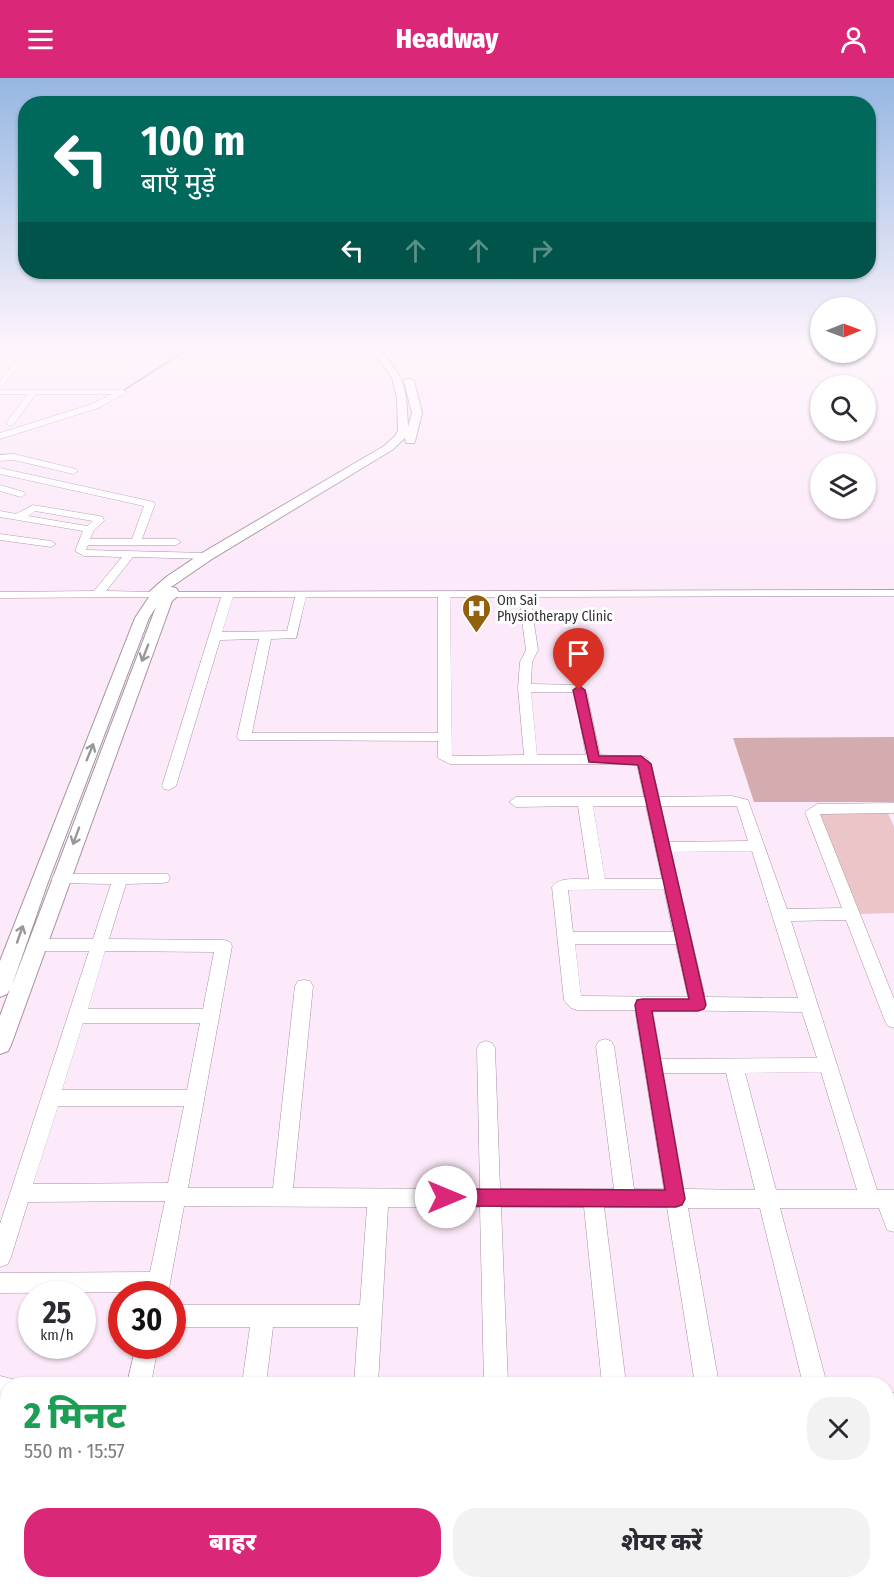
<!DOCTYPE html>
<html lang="hi">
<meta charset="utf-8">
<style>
body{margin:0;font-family:"Fira Sans Condensed","Noto Sans Devanagari",sans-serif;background:#f2f2f3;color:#2b2b33;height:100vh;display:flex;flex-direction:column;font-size:22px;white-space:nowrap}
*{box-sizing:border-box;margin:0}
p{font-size:20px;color:#7c7c81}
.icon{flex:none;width:33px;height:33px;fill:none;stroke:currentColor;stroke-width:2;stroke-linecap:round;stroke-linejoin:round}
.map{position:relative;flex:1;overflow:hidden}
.drawer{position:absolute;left:0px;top:1299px;width:894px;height:212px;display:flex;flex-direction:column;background:#fff;border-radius:24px 24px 0 0;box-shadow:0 2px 4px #0004}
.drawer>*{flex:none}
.guide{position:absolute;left:18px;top:18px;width:858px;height:183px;border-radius:24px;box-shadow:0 2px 4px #0004;background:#00695c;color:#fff;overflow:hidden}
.needle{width:39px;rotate:89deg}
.buttons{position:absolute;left:810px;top:219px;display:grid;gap:12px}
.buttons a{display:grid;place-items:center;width:66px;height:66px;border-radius:50%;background:#fff;box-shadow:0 2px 4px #0004;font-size:30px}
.speed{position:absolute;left:18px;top:1203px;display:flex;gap:12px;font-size:30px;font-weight:700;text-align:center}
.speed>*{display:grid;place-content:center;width:78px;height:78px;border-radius:50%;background:#fff;box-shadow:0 2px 4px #0004;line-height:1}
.speed small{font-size:15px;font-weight:400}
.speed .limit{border:9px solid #d22;background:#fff;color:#111}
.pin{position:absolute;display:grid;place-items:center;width:51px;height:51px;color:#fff;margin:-62px -26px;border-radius:50% 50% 50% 0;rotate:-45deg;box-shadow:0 0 6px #0007}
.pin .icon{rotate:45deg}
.me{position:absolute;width:66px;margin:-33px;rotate:90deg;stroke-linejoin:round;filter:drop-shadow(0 0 4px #0008)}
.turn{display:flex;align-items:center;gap:21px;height:126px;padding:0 24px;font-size:27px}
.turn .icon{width:78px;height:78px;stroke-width:2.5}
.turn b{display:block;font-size:42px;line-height:51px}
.lanes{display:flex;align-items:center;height:57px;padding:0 24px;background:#0003;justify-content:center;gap:30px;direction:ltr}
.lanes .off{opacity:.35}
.round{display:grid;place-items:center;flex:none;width:63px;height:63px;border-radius:24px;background:#f2f2f3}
.overview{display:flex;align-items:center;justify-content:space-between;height:102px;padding:0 24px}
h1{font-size:36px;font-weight:800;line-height:45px;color:#1e9e55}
.primary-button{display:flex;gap:12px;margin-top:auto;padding:12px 24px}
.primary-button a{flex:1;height:69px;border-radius:24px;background:#db2777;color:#fff;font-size:24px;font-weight:800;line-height:69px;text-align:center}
.primary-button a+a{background:#f2f2f3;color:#2b2b33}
header{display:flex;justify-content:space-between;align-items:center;height:78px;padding:0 24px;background:#db2777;color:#fff;font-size:27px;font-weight:800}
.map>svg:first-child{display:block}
.green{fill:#ecc5c8}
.forest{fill:#d4acb0}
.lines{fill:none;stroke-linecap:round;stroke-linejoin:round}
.stream{stroke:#938fa8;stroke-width:2}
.minor-casing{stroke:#a594a2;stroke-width:1}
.major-casing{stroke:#a594a2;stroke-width:2}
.minor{fill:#fff;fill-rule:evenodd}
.major{fill:#fff;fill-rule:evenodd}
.oneway{stroke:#9a979a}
.route{fill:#db2777;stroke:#8e194d;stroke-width:1.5}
.labels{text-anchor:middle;stroke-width:6;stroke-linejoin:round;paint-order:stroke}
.far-poi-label{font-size:14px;fill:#362f35;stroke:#fff;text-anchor:start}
</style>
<header><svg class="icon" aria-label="menu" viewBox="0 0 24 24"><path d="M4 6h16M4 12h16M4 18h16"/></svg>Headway<svg class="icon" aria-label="person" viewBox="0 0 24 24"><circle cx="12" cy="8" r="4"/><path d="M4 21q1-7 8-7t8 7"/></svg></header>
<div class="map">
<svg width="894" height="1510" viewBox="0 0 894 1510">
<rect width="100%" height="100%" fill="#fce9f9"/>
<path class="green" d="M 887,733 L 894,749 L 894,835 L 860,836 L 819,734 Z"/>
<path class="forest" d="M 894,659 L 894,724 L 754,724 L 733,660 Z"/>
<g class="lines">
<path class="stream" d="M 121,314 L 191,269"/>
<defs>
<path id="minor" d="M 28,269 L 36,269 L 0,310 L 0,303 L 20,278 L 0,278 L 0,274 L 24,274 Z
M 0,312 L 123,312 L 127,314 L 98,330 L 0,361 L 0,355 L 92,326 L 112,316 L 36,316 L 13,347 L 10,348 L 6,345 L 28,316 L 0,316 Z
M 14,376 L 76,391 L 78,393 L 73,396 L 14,382 L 0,383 L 0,377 Z
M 0,390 L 154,424 L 155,426 L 142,461 L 176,461 L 181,464 L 176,467 L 88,467 L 86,472 L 207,475 L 212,478 L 207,481 L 133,479 L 106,513 L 158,514 L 160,516 L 154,519 L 0,520 L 0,514 L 94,513 L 122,479 L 84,478 L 75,473 L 83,453 L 0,439 L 0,433 L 16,436 L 33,427 L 99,438 L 103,439 L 104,443 L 94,452 L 90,461 L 132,461 L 144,428 L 0,396 ZM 35,433 L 93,443 L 87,448 L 28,438 Z
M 0,407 L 24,414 L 26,416 L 21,419 L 0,413 Z
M 0,456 L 51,463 L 56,466 L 51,469 L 0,462 Z
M 894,512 L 894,518 L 530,519 L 538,572 L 532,584 L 531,606 L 580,607 L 587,616 L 600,677 L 646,679 L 651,686 L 659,719 L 732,718 L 748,722 L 787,831 L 842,830 L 805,734 L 817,726 L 894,725 L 894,735 L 820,736 L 894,921 L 894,950 L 888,948 L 885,943 L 846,842 L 791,843 L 877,1112 L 894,1112 L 894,1154 L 887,1152 L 879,1130 L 780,1130 L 827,1306 L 803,1306 L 760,1130 L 688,1130 L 719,1306 L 695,1306 L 667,1129 L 604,1129 L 626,1306 L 602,1306 L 584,1129 L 501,1129 L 508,1306 L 484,1306 L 480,1129 L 388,1129 L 378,1306 L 354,1306 L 358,1249 L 273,1249 L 266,1306 L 242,1306 L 250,1249 L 172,1249 L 172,1227 L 360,1227 L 367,1129 L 184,1128 L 168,1216 L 146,1216 L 146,1214 L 0,1215 L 0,1195 L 150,1194 L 165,1123 L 28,1124 L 11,1179 L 8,1186 L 0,1189 L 0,1146 L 89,873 L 36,873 L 30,871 L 28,867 L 30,863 L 36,861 L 93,861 L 111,806 L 54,805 L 52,801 L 54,797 L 60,796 L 168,796 L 170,800 L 168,804 L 162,805 L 126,806 L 109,861 L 224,862 L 230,864 L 232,868 L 188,1110 L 273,1110 L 295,908 L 298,903 L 304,902 L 310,903 L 313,908 L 293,1110 L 480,1111 L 477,970 L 480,965 L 486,963 L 492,965 L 495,970 L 500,1111 L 614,1111 L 596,968 L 599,963 L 605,961 L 611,963 L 614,968 L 634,1111 L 664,1111 L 635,932 L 577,932 L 571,930 L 564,922 L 552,809 C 560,798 577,802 589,801 L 578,728 L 516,729 L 509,724 L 516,719 L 644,719 L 637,686 L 450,686 L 438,680 L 438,663 L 239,662 L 237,659 L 259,561 L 220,562 L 176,708 L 169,712 L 164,711 L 162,708 L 221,519 L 173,519 L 167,516 L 169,514 ZM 233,519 L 295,519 L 287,553 L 222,554 ZM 306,519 L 438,519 L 438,655 L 252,655 L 271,561 L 296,560 ZM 450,519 L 519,519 L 526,572 L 520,584 L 518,610 L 524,677 L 452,678 ZM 531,614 L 572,614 L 575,617 L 586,677 L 537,677 ZM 593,728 L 646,728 L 662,801 L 605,801 ZM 661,728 L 737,728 L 748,763 L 669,764 ZM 752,773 L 798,920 L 705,919 L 671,774 ZM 664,811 L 673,854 L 573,854 L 568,812 ZM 575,866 L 676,866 L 688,919 L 581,918 ZM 105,873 L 214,874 L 203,931 L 88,931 ZM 653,932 L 802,934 L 817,980 L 661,981 ZM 83,945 L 200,945 L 187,1012 L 62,1012 ZM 821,994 L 857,1112 L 776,1112 L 745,995 ZM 664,995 L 726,995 L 755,1112 L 684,1111 ZM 58,1028 L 184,1028 L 168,1105 L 33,1106 Z
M 136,1268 L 158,1268 L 151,1306 L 127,1306 Z
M 0,1298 L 16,1302 L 18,1306 L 8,1306 L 8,1322 L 0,1322 Z
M 886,1315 L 894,1315 L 894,1339 L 886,1339 Z
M 886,1432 L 894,1432 L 894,1458 L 886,1458 Z
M 0,1439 L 8,1439 L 8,1465 L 0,1465 Z
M 152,1503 L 178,1503 L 177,1510 L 151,1510 Z
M 275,1503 L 301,1503 L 300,1510 L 274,1510 Z
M 411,1503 L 437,1503 L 437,1510 L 411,1510 Z
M 623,1503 L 649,1503 L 650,1510 L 624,1510 Z
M 841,1503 L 867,1503 L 869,1510 L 843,1510 Z"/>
<path id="major" d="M 369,269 L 378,269 C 405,302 406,306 408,349 L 412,335 L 404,303 L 409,300 L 414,303 L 422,335 L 415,363 L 414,365 L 406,365 L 405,360 L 392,372 L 212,481 L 171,509 L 176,510 L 180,516 L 172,523 L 11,967 L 8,973 L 0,976 L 0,938 L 10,911 L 7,916 L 0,919 L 0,883 L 135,540 L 149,519 L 147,516 L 166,499 L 202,475 L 384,368 L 395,358 L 398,353 L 397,320 L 392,299 ZM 156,529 L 11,910 L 48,804 L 149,540 Z"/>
</defs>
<use href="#minor" class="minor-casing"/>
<use href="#major" class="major-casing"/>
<use href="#minor" class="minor"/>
<use href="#major" class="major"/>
</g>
<defs><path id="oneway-shaft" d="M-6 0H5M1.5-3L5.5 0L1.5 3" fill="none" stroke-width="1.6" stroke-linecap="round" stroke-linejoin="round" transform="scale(1.5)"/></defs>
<g class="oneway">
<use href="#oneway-shaft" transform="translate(145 575) rotate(111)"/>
<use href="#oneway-shaft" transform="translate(90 674) rotate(-68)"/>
<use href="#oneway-shaft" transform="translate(76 758) rotate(110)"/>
<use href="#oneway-shaft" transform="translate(20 856) rotate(-71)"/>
</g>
<linearGradient id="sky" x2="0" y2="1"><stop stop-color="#96b6e2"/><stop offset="0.56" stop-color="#fef5fc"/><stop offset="1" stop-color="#fef5fc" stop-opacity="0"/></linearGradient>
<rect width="894" height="480" fill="url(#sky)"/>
<path class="route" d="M 579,608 L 585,612 L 599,678 L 641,678 L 651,686 L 706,927 L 704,931 L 698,933 L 652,933 L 685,1121 L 682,1127 L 676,1129 L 446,1128 L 439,1125 L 436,1119 L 439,1114 L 446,1111 L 665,1112 L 635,927 L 637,922 L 643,921 L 689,921 L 638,687 L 589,684 L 573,612 Z"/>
<defs>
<symbol id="hospital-pin" viewBox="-11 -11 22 30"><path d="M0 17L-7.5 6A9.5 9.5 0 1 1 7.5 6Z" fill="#91610f" stroke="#fff"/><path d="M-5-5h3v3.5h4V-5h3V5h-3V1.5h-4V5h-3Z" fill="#fff"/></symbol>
</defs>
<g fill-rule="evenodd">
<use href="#hospital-pin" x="460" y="514" width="33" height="45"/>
</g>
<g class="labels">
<g class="far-poi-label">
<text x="497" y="527">Om Sai<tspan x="497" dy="16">Physiotherapy Clinic</tspan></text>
</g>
</g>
</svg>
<div class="buttons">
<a><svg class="needle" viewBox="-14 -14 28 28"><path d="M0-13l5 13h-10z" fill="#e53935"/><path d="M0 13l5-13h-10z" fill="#7c7c81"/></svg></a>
<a><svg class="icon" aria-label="search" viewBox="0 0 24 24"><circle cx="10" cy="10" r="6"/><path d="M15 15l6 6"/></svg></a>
<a><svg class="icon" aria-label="layers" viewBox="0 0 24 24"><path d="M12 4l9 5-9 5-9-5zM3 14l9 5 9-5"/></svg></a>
</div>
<div class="speed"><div>25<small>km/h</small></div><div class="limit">30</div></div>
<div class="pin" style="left:579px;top:612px;background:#d93025"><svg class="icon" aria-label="arrive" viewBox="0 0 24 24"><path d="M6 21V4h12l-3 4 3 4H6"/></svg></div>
<svg class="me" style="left:446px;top:1119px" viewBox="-20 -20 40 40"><circle r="19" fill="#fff"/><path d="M0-13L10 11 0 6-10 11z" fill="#db2777"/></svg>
<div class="guide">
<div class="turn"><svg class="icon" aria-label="left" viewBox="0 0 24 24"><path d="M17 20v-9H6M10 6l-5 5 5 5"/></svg><div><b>100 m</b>बाएँ मुड़ें</div></div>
<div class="lanes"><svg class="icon" aria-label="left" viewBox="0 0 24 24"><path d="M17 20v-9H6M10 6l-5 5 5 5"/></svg><svg class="icon off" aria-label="ahead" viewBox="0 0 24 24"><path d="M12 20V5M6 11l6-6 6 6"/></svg><svg class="icon off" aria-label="ahead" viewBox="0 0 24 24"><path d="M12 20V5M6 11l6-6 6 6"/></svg><svg class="icon off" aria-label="right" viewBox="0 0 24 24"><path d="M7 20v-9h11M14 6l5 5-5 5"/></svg></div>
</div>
<section class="drawer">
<div class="overview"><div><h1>2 मिनट</h1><p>550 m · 15:57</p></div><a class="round"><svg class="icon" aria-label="close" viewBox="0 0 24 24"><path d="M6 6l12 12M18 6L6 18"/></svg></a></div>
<div class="primary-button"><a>बाहर</a><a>शेयर करें</a></div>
</section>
</div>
